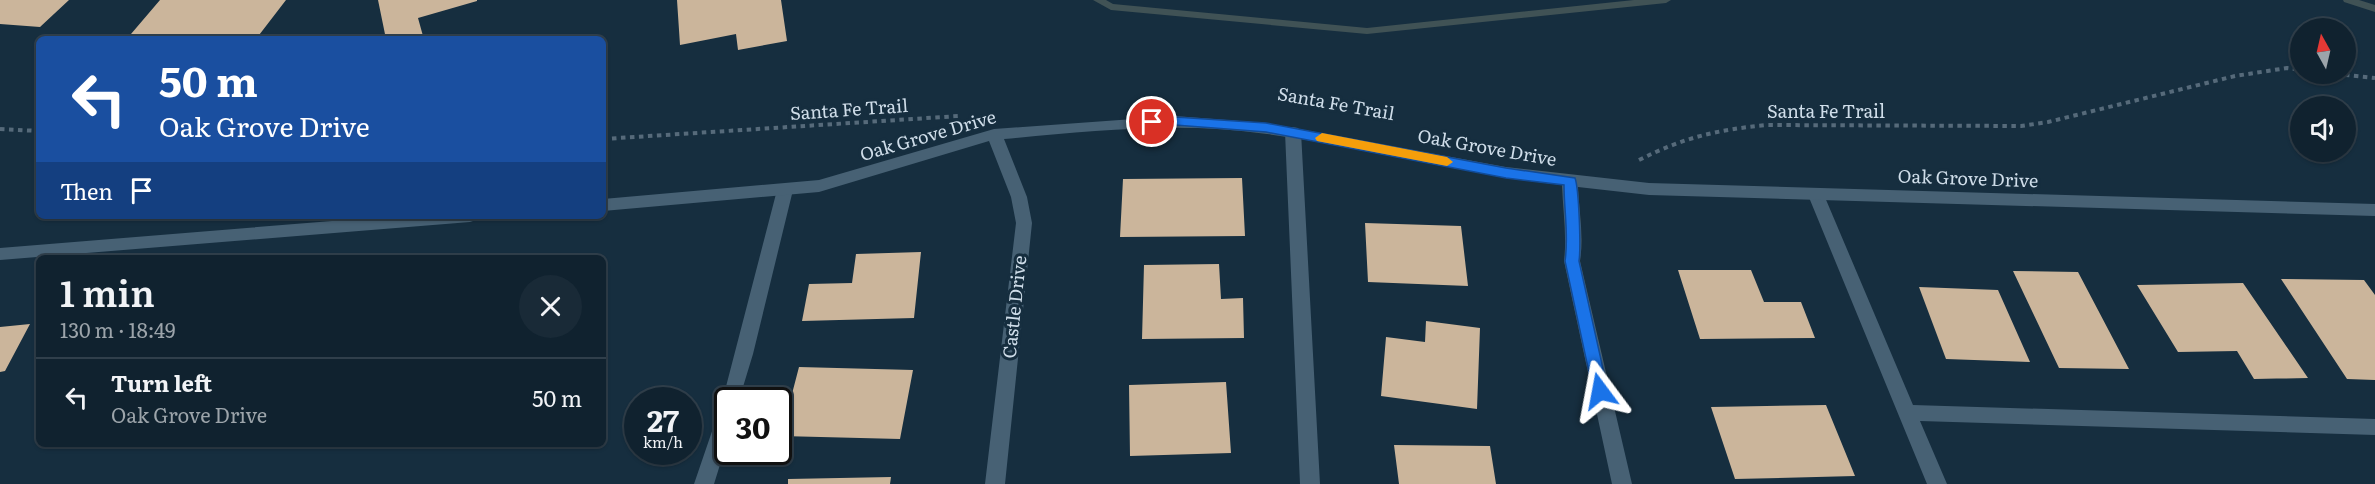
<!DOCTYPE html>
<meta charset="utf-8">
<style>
body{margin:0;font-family:Literata,serif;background:#192a37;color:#f1f3f6;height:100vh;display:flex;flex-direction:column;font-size:22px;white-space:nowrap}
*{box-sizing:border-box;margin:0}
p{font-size:20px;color:#9ca4aa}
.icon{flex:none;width:33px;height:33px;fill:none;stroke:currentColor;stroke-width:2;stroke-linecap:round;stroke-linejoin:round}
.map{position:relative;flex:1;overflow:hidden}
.drawer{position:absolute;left:36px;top:255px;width:570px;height:192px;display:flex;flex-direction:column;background:#10222f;border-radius:9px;box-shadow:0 2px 4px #0004,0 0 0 2px #303f4b}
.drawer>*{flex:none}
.banner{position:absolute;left:36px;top:36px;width:570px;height:183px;border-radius:9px;box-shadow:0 2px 4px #0004,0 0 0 2px #303f4b;background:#1a4fa0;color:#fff;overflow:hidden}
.needle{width:39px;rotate:352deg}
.tools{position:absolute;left:2290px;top:18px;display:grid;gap:12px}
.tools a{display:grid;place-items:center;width:66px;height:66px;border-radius:50%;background:#10222f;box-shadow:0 2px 4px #0004,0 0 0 2px #303f4b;font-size:30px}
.speed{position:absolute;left:624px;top:387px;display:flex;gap:12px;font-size:30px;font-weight:700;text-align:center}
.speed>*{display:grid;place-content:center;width:78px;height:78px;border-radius:50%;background:#10222f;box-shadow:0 2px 4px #0004,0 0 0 2px #303f4b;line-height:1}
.speed small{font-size:15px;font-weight:400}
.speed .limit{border:3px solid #111;border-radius:9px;background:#fff;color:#111}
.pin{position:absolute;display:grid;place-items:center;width:51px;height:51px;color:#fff;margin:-26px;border:3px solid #fff;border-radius:50%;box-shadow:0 2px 6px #0007}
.me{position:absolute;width:66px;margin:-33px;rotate:347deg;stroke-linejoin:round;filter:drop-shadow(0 0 4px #0008)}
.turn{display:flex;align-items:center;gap:21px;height:126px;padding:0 24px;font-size:27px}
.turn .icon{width:78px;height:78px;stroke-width:2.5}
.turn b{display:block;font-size:42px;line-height:51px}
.then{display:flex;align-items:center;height:57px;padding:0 24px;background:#0003;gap:12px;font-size:22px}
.round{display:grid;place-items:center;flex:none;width:63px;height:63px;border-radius:32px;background:#192a37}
.summary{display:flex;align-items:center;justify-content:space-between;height:102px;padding:0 24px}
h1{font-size:36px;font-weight:600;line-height:45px}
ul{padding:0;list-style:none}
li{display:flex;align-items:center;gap:18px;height:78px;padding:0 24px;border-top:2px solid #303f4b}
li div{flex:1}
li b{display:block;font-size:22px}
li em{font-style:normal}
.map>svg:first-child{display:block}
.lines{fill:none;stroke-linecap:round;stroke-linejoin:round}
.stream{fill:#405255;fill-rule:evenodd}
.building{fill:#cbb59b}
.path{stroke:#566a7a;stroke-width:4;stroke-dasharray:4.5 4.5;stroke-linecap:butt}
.service{fill:#476174;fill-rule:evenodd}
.minor{fill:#476174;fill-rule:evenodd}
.route{fill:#1a73e8;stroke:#114b97;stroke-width:1.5}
.slow{fill:#f59e0b}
.labels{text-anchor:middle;stroke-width:6;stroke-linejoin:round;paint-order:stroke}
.street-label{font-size:18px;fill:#cfdde9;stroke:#162e3f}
</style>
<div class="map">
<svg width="2375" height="484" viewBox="0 0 2375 484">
<rect width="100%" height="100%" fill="#162e3f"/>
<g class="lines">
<path class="stream" d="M 1093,0 L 1106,0 L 1113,4 L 1367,28 L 1634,0 L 1671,0 L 1666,3 L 1367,34 L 1111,10 Z
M 2343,0 L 2359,0 L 2375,5 L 2375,12 L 2344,2 Z"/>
</g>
<path class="building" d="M 0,0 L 69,0 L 40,27 L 0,24 Z
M 160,0 L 286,0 L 256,39 L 131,34 Z
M 378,0 L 477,0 L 477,1 L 418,18 L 423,36 L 412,39 L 386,39 Z
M 677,0 L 781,0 L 787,41 L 738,50 L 736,34 L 680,45 Z
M 1242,178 L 1245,236 L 1120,237 L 1123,179 Z
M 1365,223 L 1461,226 L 1468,286 L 1368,282 Z
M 921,252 L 914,318 L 802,321 L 809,284 L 852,283 L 856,254 Z
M 1219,264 L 1221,299 L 1243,298 L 1244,338 L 1142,339 L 1144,265 Z
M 1678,270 L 1751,270 L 1764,302 L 1801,302 L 1815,338 L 1700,339 Z
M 2013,271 L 2078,272 L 2129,369 L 2059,368 Z
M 2281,279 L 2364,280 L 2375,295 L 2375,380 L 2347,379 Z
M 2243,283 L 2308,378 L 2254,379 L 2237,351 L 2178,352 L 2137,285 Z
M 1919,287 L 1998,290 L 2030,362 L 1946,359 Z
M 1426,321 L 1480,328 L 1477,409 L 1381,396 L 1386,337 L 1425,342 Z
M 30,324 L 5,371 L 0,372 L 0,327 Z
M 799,367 L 913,370 L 900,439 L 781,436 Z
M 1226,382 L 1231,453 L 1130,456 L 1129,385 Z
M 1826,405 L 1855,476 L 1735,479 L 1711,407 Z
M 1394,445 L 1490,446 L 1496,484 L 1399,484 Z
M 891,477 L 890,484 L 788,484 L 788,479 Z"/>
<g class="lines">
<path class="path" d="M 2336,74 L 2375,78
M 0,129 L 39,131
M 603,139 L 959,116
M 1639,160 C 1685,137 1716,130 1767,125 L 2021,126 L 2048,122 L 2235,76 L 2287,68 L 2301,70"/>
<path class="service" d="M 1293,127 L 1298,128 L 1301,132 L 1320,484 L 1300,484 L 1285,132 L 1288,128 Z
M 785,184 L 791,186 L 793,190 L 753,354 L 739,400 L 728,400 L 728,439 L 714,484 L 694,484 L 722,402 L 777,190 L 779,186 Z
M 1816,189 L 1822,191 L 1824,195 L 1913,405 L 2375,419 L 2375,435 L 1920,421 L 1947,484 L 1927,484 L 1808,195 L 1810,191 Z"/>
<path class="minor" d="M 1175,116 L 1266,123 L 1506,167 L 1649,183 L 2375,204 L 2375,216 L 1649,195 L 1578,187 C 1579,212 1584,236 1580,261 L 1632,484 L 1612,484 L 1564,261 C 1567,236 1563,211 1562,185 C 1463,174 1366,147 1267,134 C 1179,121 1091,131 1004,139 L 1027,197 L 1032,223 L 1005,484 L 985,484 L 1016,223 L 1011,197 L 989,141 L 819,192 L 603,211 L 603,199 L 819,180 L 994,129 Z
M 394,216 L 478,216 L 476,220 L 470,222 L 0,260 L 0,248 Z"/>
</g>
<path class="route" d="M 1175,117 L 1266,123 L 1506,168 L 1575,178 C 1579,189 1581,248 1579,261 L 1608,391 L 1605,396 L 1600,397 L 1595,396 L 1593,391 L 1565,261 C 1569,236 1564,211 1564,185 L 1506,178 L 1266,132 L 1175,125 L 1152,127 L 1146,122 L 1152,118 Z"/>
<path class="slow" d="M 1322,133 L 1447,157 L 1453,162 L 1447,166 L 1317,141 L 1315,138 Z"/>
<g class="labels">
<g class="street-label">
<text transform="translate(1336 104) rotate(10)" y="6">Santa Fe Trail</text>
<text transform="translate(849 110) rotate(-4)" y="6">Santa Fe Trail</text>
<text x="1826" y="118">Santa Fe Trail</text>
<text transform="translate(928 136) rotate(-16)" y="6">Oak Grove Drive</text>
<text transform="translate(1487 148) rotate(10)" y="6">Oak Grove Drive</text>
<text transform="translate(1968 179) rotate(2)" y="6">Oak Grove Drive</text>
<text transform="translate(1015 307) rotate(-84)" y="6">Castle Drive</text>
</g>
</g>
</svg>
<div class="tools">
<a><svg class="needle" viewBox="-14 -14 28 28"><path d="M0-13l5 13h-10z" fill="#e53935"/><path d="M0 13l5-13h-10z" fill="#9ca4aa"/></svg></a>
<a><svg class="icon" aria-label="sound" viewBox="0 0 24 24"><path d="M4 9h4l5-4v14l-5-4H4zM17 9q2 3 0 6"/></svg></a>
</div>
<div class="speed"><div>27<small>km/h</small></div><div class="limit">30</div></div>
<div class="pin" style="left:1152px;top:122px;background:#d93025"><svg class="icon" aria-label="arrive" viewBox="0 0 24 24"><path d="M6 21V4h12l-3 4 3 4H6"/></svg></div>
<svg class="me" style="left:1600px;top:391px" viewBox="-20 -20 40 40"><path d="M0-17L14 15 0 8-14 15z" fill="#1a73e8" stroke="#fff" stroke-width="4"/></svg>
<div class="banner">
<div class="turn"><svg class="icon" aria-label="left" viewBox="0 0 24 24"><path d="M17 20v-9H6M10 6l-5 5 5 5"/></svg><div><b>50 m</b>Oak Grove Drive</div></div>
<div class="then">Then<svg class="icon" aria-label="arrive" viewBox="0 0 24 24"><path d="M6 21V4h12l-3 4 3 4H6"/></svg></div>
</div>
<section class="drawer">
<div class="summary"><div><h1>1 min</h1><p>130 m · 18:49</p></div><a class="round"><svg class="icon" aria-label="close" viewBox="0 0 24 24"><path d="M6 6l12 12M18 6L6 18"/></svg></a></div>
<ul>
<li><svg class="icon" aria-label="left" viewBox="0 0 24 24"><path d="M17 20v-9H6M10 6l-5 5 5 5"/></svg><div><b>Turn left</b><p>Oak Grove Drive</p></div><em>50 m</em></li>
</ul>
</section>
</div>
